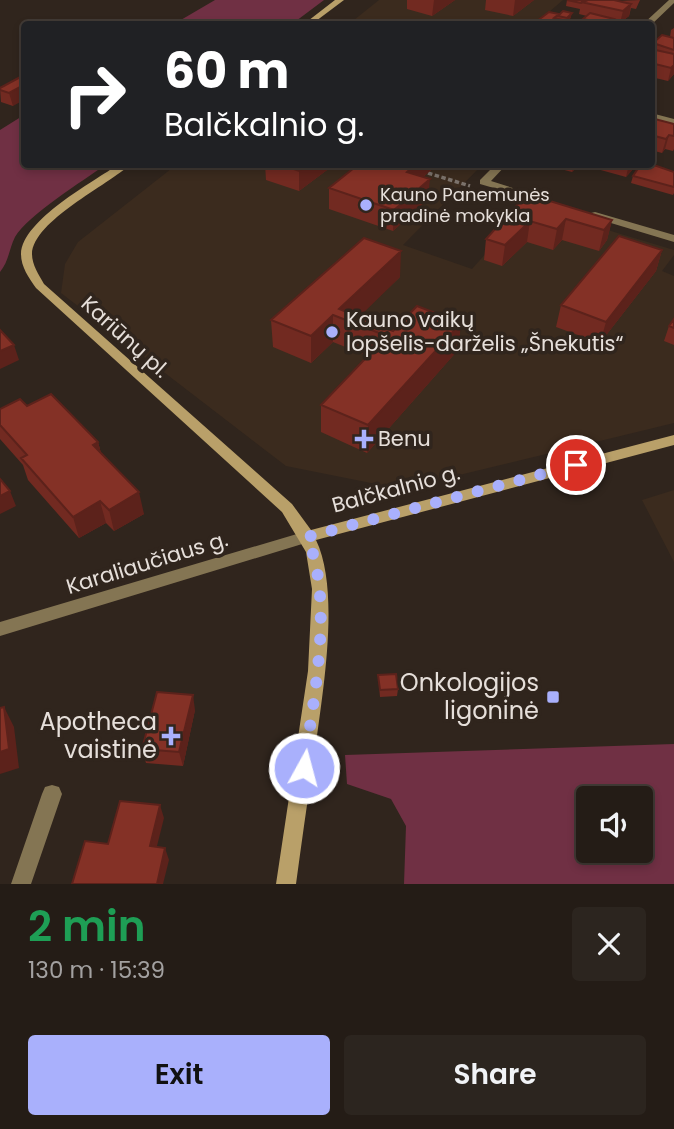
<!DOCTYPE html>
<meta charset="utf-8">
<style>
body{margin:0;font-family:Poppins,sans-serif;background:#2c251f;color:#f1f3f6;height:100vh;display:flex;flex-direction:column;font-size:26px;white-space:nowrap}
*{box-sizing:border-box;margin:0}
p{font-size:23px;color:#a3a1a1}
.icon{flex:none;width:38px;height:38px;fill:none;stroke:currentColor;stroke-width:2;stroke-linecap:round;stroke-linejoin:round}
.map{position:relative;height:884px;overflow:hidden}
.details{display:flex;flex-direction:column;background:#241c16;flex:1}
.details>*{flex:none}
.guide{position:absolute;left:21px;top:21px;width:634px;height:147px;border-radius:7px;box-shadow:0 4px 10px #0003,0 0 0 2px #413a35;background:#202124;color:#fff;overflow:hidden}
.tools{position:absolute;left:576px;top:786px;display:grid;gap:14px}
.tools a{display:grid;place-items:center;width:77px;height:77px;border-radius:7px;background:#241c16;box-shadow:0 4px 10px #0003,0 0 0 2px #413a35;font-size:35px}
.pin{position:absolute;display:grid;place-items:center;width:60px;height:60px;color:#fff;margin:-30px;border:4px solid #fff;border-radius:50%;box-shadow:0 2px 7px #0007}
.me{position:absolute;width:77px;margin:-38px;rotate:7deg;stroke-linejoin:round;filter:drop-shadow(0 0 5px #0008)}
.turn{display:flex;align-items:center;gap:24px;height:147px;padding:0 28px;font-size:32px}
.turn .icon{width:91px;height:91px;stroke-width:2.5}
.turn b{display:block;font-size:49px;line-height:60px}
.round{display:grid;place-items:center;flex:none;width:74px;height:74px;border-radius:7px;background:#2c251f}
.head{display:flex;align-items:center;justify-content:space-between;height:119px;padding:0 28px}
h1{font-size:42px;font-weight:600;line-height:52px;color:#1e9e55}
.primary-button{display:flex;gap:14px;margin-top:auto;padding:14px 28px}
.primary-button a{flex:1;height:80px;border-radius:7px;background:#a9b0fc;color:#111;font-size:28px;font-weight:600;line-height:80px;text-align:center}
.primary-button a+a{background:#2c251f;color:#f1f3f6}
.map>svg:first-child{display:block}
.built{fill:#3b2b1e}
.green{fill:#703044;fill-rule:evenodd}
.lines{fill:none;stroke-linecap:round;stroke-linejoin:round}
.path{stroke:#7b726b;stroke-width:3.5;stroke-dasharray:4.5 2.5;stroke-linecap:butt}
.street{fill:#847553;fill-rule:evenodd}
.secondary{fill:#b9a069;fill-rule:evenodd}
.wall{fill:#722a21}
.shaded-wall{fill:#5c221b}
.building{fill:#843126;stroke:#5c221b;stroke-width:2}
.route{stroke:#a9b0fc;stroke-width:12;stroke-dasharray:0 21.6}
.poi-dot{fill:#a9b0fc;stroke:#30251d;stroke-width:2.5}
.labels{text-anchor:middle;stroke-width:7;stroke-linejoin:round;paint-order:stroke}
.far-poi-label{font-size:18px;fill:#e6dfda;stroke:#30251d;text-anchor:start}
.poi-label{font-size:21px;fill:#e6dfda;stroke:#30251d;text-anchor:start}
.street-label{font-size:21px;fill:#e6dfda;stroke:#30251d}
.near-poi-label{font-size:24px;fill:#e6dfda;stroke:#30251d;text-anchor:end}
</style>
<div class="map">
<svg width="674" height="884" viewBox="0 0 674 884">
<rect width="100%" height="100%" fill="#30251d"/>
<path class="built" d="M 379,0 L 563,0 L 535,24 L 349,24 Z
M 176,165 L 482,165 L 403,245 L 472,269 L 528,206 L 674,250 L 674,255 L 662,271 L 674,276 L 674,423 L 401,489 L 286,466 L 61,293 L 65,264 L 78,242 Z
M 674,490 L 674,562 L 642,500 Z"/>
<path class="green" d="M 215,0 L 324,0 L 292,24 L 174,24 Z
M 24,115 L 24,164 L 105,165 C 83,181 28,215 15,237 C 9,249 9,261 0,272 L 0,130 Z
M 674,744 L 674,884 L 404,884 L 406,826 L 391,799 L 347,784 L 345,755 ZM 640,798 L 640,850 L 588,850 L 588,798 Z"/>
<g class="lines">
<path class="path" d="M 428,173 L 470,186"/>
<path class="street" d="M 669,0 L 674,0 L 674,3 L 651,25 L 643,24 Z
M 651,113 L 674,119 L 674,125 L 651,119 Z
M 496,164 L 507,164 L 491,181 L 550,200 L 545,203 L 480,184 L 480,180 Z
M 595,212 L 674,235 L 674,242 L 591,217 L 591,213 Z
M 307,531 L 312,533 L 315,537 L 312,541 L 0,636 L 0,622 Z
M 52,785 L 59,787 L 62,794 L 31,884 L 11,884 L 42,794 L 45,787 Z"/>
<path class="secondary" d="M 335,0 L 344,0 L 312,24 L 304,24 Z
M 119,164 L 131,164 C 108,185 33,221 32,254 C 32,265 39,275 44,284 L 292,504 L 311,530 L 674,435 L 674,445 L 316,540 C 341,592 322,695 315,752 C 308,796 302,840 296,884 L 276,884 L 308,671 L 312,589 L 306,552 L 282,512 L 36,288 C 29,278 21,267 21,254 C 22,220 93,182 119,164 Z"/>
</g>
<path class="wall" d="M 407,0 L 455,0 L 432,16 L 407,9 Z
M 486,0 L 534,0 L 513,16 L 485,10 Z
M 567,0 L 617,1 L 640,0 L 636,9 L 631,8 L 629,16 L 620,23 L 613,22 L 612,24 L 582,24 L 583,19 L 587,16 L 579,14 L 580,9 L 566,6 Z
M 572,13 L 570,19 L 569,21 L 580,24 L 533,24 L 559,14 Z
M 674,28 L 674,74 L 668,81 L 651,77 L 651,49 L 653,43 L 670,37 L 671,30 Z
M 24,75 L 13,106 L 1,102 L 0,88 Z
M 651,118 L 674,124 L 674,149 L 673,151 L 665,149 L 662,153 L 651,150 Z
M 265,164 L 335,164 L 299,191 L 266,180 Z
M 359,164 L 438,164 L 423,177 L 428,199 L 393,231 L 329,209 L 329,188 Z
M 538,164 L 580,164 L 572,172 L 557,168 L 555,170 Z
M 589,164 L 635,164 L 634,168 L 626,177 L 597,169 L 598,167 Z
M 674,172 L 674,193 L 673,195 L 631,183 L 633,176 Z
M 527,194 L 612,220 L 607,240 L 599,251 L 562,240 L 553,250 L 527,242 L 502,266 L 484,260 L 486,239 Z
M 662,250 L 656,271 L 600,343 L 556,327 L 561,305 Z
M 400,277 L 358,317 L 393,331 L 461,323 L 458,350 L 367,453 L 321,432 L 321,405 L 368,356 L 333,342 L 311,363 L 273,347 L 271,320 Z
M 674,319 L 674,345 L 664,341 L 669,326 Z
M 27,406 L 98,442 L 101,453 L 144,514 L 114,531 L 106,523 L 79,538 L 28,480 L 23,465 L 0,439 L 0,409 Z
M 378,675 L 398,689 L 397,696 L 380,697 Z
M 195,710 L 183,766 L 146,763 L 142,749 Z"/>
<path class="shaded-wall" d="M 434,0 L 455,0 L 432,16 Z
M 515,0 L 534,0 L 513,16 Z
M 631,4 L 629,16 L 620,23 L 623,11 Z
M 572,13 L 570,19 L 566,24 L 567,18 Z
M 674,65 L 674,74 L 668,81 L 671,68 Z
M 24,85 L 24,100 L 13,106 L 9,93 Z
M 669,135 L 665,149 L 662,153 L 666,139 Z
M 308,164 L 335,164 L 299,191 L 299,171 Z
M 416,164 L 438,164 L 406,192 L 407,172 Z
M 574,164 L 580,164 L 572,172 Z
M 629,164 L 635,164 L 634,168 L 626,177 Z
M 430,179 L 428,199 L 393,231 L 394,210 Z
M 566,219 L 562,240 L 553,250 L 557,229 Z
M 612,220 L 607,240 L 599,251 L 604,230 Z
M 530,221 L 527,242 L 502,266 L 505,245 Z
M 662,250 L 656,271 L 600,343 L 606,322 Z
M 401,251 L 400,277 L 353,323 L 339,309 Z
M 333,315 L 333,342 L 311,363 L 311,336 Z
M 461,323 L 458,350 L 367,453 L 368,425 Z
M 14,345 L 19,360 L 0,369 L 0,351 Z
M 98,442 L 104,464 L 93,445 Z
M 10,491 L 16,506 L 0,514 L 0,496 Z
M 139,492 L 144,514 L 114,531 L 109,510 Z
M 100,501 L 106,523 L 79,538 L 73,517 Z
M 193,695 L 195,710 L 183,766 L 179,752 Z
M 4,707 L 14,727 L 19,768 L 0,774 L 0,752 Z
M 160,805 L 164,818 L 154,858 L 150,846 Z
M 165,848 L 169,860 L 163,884 L 157,884 Z"/>
<path class="building" d="M 567,0 L 588,0 L 581,3 Z
M 588,0 L 614,0 L 631,4 L 623,11 L 581,2 Z
M 563,11 L 572,13 L 567,18 L 558,16 Z
M 549,12 L 559,14 L 554,18 L 580,24 L 533,24 Z
M 590,13 L 614,19 L 607,24 L 583,19 Z
M 662,35 L 674,38 L 674,50 L 653,43 Z
M 651,49 L 674,54 L 674,65 L 671,68 L 651,63 Z
M 24,75 L 24,85 L 9,93 L 0,90 L 0,88 Z
M 651,118 L 674,124 L 674,136 L 669,135 L 666,139 L 651,135 Z
M 279,164 L 308,164 L 299,171 Z
M 359,164 L 416,164 L 407,172 L 430,179 L 394,210 L 329,188 Z
M 641,164 L 651,164 L 674,172 L 674,187 L 633,176 Z
M 527,194 L 612,220 L 604,230 L 566,219 L 557,229 L 530,221 L 505,245 L 486,239 Z
M 619,236 L 662,250 L 606,322 L 561,305 Z
M 364,238 L 401,251 L 339,309 L 393,331 L 417,306 L 461,323 L 368,425 L 321,405 L 387,336 L 333,315 L 311,336 L 271,320 Z
M 674,319 L 674,328 L 669,326 Z
M 0,330 L 14,345 L 0,351 Z
M 51,394 L 98,442 L 93,445 L 139,492 L 109,510 L 100,501 L 73,517 L 21,458 L 27,455 L 0,425 L 0,409 L 20,399 L 27,406 Z
M 0,479 L 10,491 L 0,496 Z
M 396,674 L 398,689 L 380,690 L 378,675 Z
M 157,692 L 193,695 L 179,752 L 142,749 Z
M 4,707 L 9,749 L 0,752 L 0,708 Z
M 120,801 L 160,805 L 150,846 L 165,848 L 157,884 L 72,884 L 85,841 L 108,844 Z"/>
<g class="lines">
<path class="route" d="M 304,768 C 313,699 335,602 307,537 L 576,465"/>
</g>
<g class="poi-dot">
<circle cx="366" cy="205" r="7"/>
<circle cx="332" cy="332" r="7"/>
<path d="M360.5 428.5h7v7h7v7h-7v7h-7v-7h-7v-7h7z"/>
<rect x="546" y="690" width="14" height="14" rx="3.5"/>
<path d="M167.5 725.5h7v7h7v7h-7v7h-7v-7h-7v-7h7z"/>
</g>
<g class="labels">
<g class="far-poi-label">
<text x="380" y="201">Kauno Panemunės<tspan x="380" dy="21">pradinė mokykla</tspan></text>
</g>
<g class="poi-label">
<text x="346" y="327">Kauno vaikų<tspan x="346" dy="24">lopšelis-darželis „Šnekutis“</tspan></text>
<text x="378" y="446">Benu</text>
</g>
<g class="street-label">
<text transform="translate(125 337) rotate(42)" y="7">Kariūnų pl.</text>
<text transform="translate(396 489) rotate(-15)" y="7">Balčkalnio g.</text>
<text transform="translate(147 563) rotate(-17)" y="7">Karaliaučiaus g.</text>
</g>
<g class="near-poi-label">
<text x="539" y="691">Onkologijos<tspan x="539" dy="28">ligoninė</tspan></text>
<text x="157" y="730">Apotheca<tspan x="157" dy="28">vaistinė</tspan></text>
</g>
</g>
</svg>
<div class="tools">
<a><svg class="icon" aria-label="sound" viewBox="0 0 24 24"><path d="M4 9h4l5-4v14l-5-4H4zM17 9q2 3 0 6"/></svg></a>
</div>
<div class="pin" style="left:576px;top:465px;background:#d93025"><svg class="icon" aria-label="arrive" viewBox="0 0 24 24"><path d="M6 21V4h12l-3 4 3 4H6"/></svg></div>
<svg class="me" style="left:304px;top:768px" viewBox="-20 -20 40 40"><circle r="17" fill="#a9b0fc" stroke="#fff" stroke-width="3"/><path d="M0-11L8 9 0 5-8 9z" fill="#fff"/></svg>
<div class="guide">
<div class="turn"><svg class="icon" aria-label="right" viewBox="0 0 24 24"><path d="M7 20v-9h11M14 6l5 5-5 5"/></svg><div><b>60 m</b>Balčkalnio g.</div></div>
</div>
</div>
<section class="details">
<div class="head"><div><h1>2 min</h1><p>130 m · 15:39</p></div><a class="round"><svg class="icon" aria-label="close" viewBox="0 0 24 24"><path d="M6 6l12 12M18 6L6 18"/></svg></a></div>
<div class="primary-button"><a>Exit</a><a>Share</a></div>
</section>
